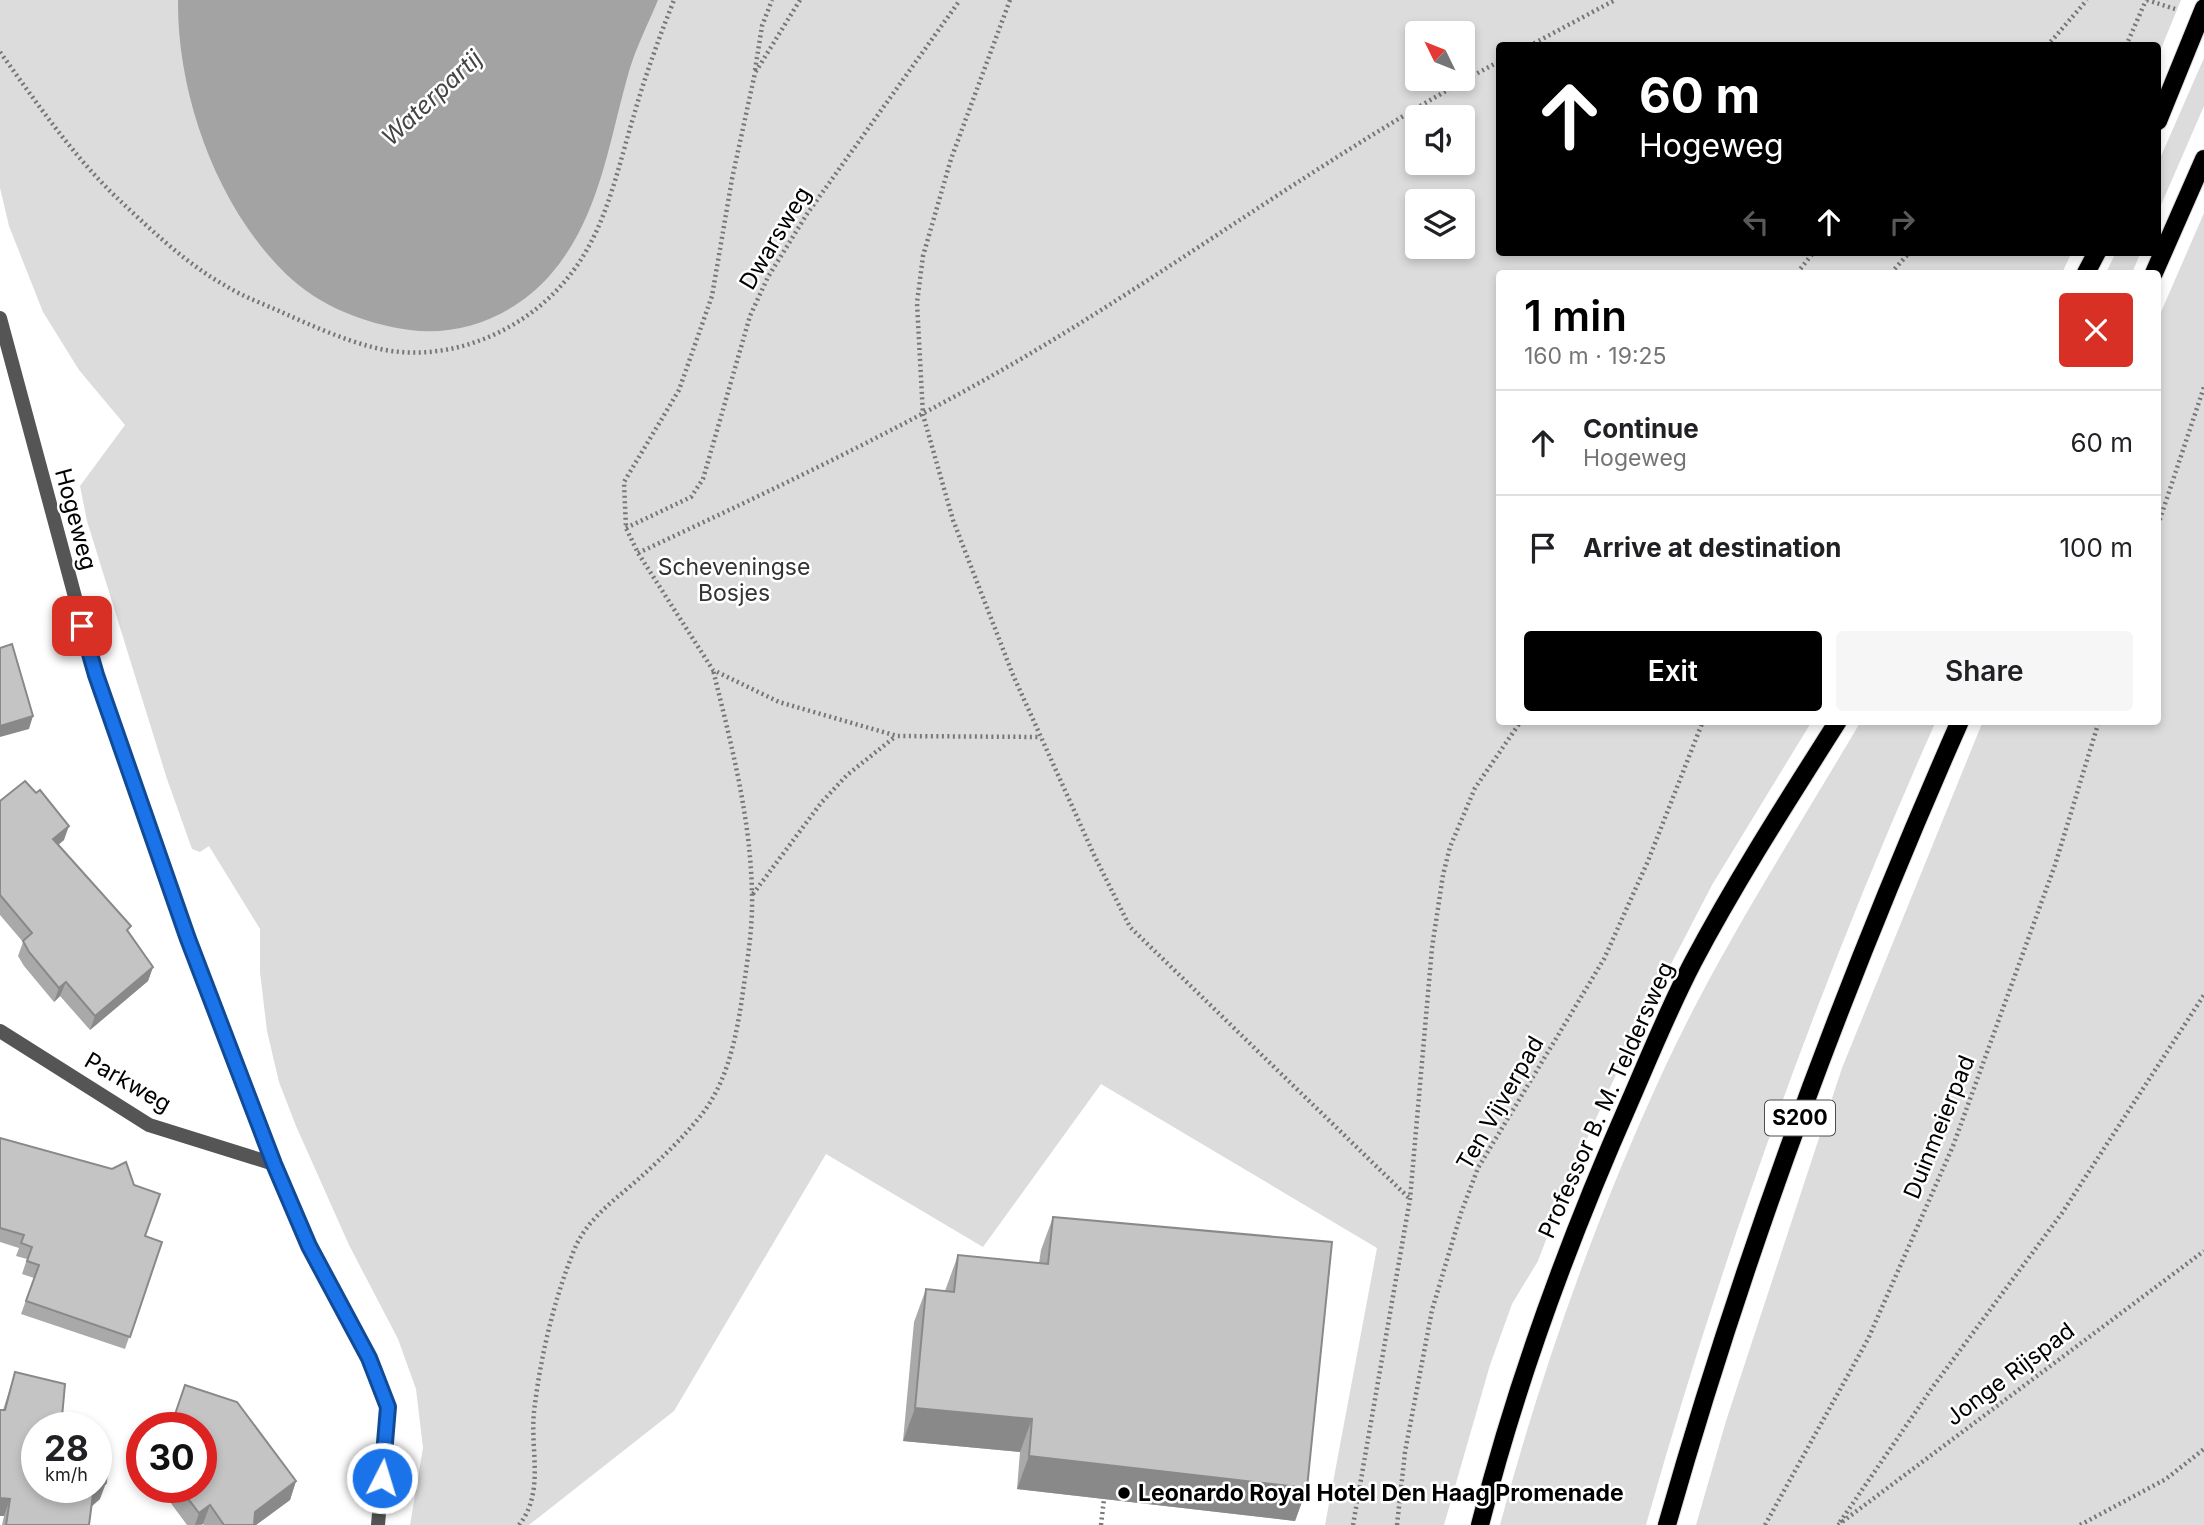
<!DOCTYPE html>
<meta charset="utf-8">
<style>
body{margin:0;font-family:Inter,sans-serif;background:#f6f6f6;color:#202124;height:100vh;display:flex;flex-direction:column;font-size:26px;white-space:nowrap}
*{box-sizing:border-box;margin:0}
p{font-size:23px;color:#757577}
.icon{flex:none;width:38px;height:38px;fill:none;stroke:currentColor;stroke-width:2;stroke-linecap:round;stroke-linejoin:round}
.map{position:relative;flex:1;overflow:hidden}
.details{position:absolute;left:1496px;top:270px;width:665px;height:455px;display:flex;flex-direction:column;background:#fff;border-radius:7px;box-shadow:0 4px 10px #0003}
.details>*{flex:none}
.guide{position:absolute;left:1496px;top:42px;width:665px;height:214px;border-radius:7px;box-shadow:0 4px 10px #0003;background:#000;color:#fff;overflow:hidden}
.needle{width:46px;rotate:313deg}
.buttons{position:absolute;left:1405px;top:21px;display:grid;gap:14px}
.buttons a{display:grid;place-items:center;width:70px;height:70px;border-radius:7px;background:#fff;box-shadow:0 4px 10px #0003;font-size:35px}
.speed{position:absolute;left:21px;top:1412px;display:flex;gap:14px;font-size:35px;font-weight:700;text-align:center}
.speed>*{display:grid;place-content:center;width:91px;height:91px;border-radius:50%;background:#fff;box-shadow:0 4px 10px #0003;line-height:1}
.speed small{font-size:18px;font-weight:400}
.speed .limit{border:10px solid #d22;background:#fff;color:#111}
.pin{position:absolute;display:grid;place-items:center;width:60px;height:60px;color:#fff;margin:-30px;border-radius:14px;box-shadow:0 4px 10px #0006}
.me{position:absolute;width:77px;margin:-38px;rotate:5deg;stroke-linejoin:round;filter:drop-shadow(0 0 5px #0008)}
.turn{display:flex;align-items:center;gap:24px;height:147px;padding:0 28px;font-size:32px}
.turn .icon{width:91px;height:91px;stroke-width:2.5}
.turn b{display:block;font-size:49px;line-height:60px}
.lanes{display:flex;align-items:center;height:66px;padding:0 28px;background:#0003;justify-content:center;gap:35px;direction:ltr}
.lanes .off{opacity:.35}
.round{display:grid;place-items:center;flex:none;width:74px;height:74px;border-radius:7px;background:#f6f6f6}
.head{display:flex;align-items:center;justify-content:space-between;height:119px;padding:0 28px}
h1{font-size:42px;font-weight:600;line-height:52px;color:#000}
.button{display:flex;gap:14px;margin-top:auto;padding:14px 28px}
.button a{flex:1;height:80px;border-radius:7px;background:#000;color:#fff;font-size:28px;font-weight:600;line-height:80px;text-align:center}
.button a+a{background:#f6f6f6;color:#202124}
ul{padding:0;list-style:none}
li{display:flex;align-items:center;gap:21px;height:105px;padding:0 28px;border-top:2px solid #e0e0e0}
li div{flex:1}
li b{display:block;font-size:26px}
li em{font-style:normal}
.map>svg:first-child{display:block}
.green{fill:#dcdcdc;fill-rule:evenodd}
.water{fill:#a3a3a3}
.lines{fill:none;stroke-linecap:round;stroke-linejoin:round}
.primary-casing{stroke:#dbdbdb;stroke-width:20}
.path{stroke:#777;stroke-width:4.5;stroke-dasharray:2 3.5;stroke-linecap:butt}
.minor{stroke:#555;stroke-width:14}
.primary{stroke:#000;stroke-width:18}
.wall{fill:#a9a9a9}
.shaded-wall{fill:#898989}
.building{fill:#c4c4c4;stroke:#898989;stroke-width:2}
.route-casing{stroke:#114b97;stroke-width:18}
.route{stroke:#1a73e8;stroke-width:12}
.poi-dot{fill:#000;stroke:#fff;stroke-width:2.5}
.labels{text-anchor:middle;stroke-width:5;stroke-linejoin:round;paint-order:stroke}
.shield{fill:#fff;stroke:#4c4c4c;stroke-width:2}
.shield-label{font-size:21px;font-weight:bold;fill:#000}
.street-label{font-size:23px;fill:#000;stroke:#fff}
.park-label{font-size:23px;fill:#333;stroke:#fff}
.poi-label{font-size:23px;font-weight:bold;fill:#000;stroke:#fff;text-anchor:start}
.water-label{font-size:24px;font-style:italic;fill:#444;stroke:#fff}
</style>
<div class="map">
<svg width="2204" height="1525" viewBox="0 0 2204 1525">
<rect width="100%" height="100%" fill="#fff"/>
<path class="green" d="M 0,0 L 2181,0 L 2158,56 L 2158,46 L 1500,46 L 1500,252 L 2072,252 L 2062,273 L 1500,273 L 1500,721 L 1812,721 L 1712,885 L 1632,1039 L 1571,1174 L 1538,1261 L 1512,1304 L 1490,1365 L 1444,1525 L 1325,1525 L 1377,1248 L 1101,1084 L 983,1247 L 826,1154 L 674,1411 L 529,1525 L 410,1525 L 423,1448 L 416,1389 L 398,1339 L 349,1245 L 296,1126 L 279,1082 L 267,1031 L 260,972 L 260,929 L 209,846 L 200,852 L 192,849 L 167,779 L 87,521 L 80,486 L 125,425 L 79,370 L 43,312 L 9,226 L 0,188 ZM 1418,33 L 1463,33 L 1463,79 L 1418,79 ZM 1418,117 L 1463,117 L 1463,163 L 1418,163 ZM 1418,201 L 1463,201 L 1463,247 L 1418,247 Z
M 2204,58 L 2204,106 L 2158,212 L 2158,163 Z
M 2204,213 L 2204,1525 L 1696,1525 L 1726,1421 L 1842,1068 L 1983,721 L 2158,721 L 2158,319 Z
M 2116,252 L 2141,252 L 2132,273 L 2106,273 Z
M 1861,721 L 1936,721 C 1820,981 1723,1251 1646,1525 L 1500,1525 C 1542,1368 1597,1214 1665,1067 C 1721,947 1794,835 1861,721 Z"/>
<path class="water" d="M 178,0 L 658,0 C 649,22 637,45 630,68 C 609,139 601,216 551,274 C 517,314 462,337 410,330 C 365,324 319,306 286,274 C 217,207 177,95 178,0 Z"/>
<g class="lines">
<defs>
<path id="primary" d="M 2158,121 L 2204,8
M 2086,273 L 2097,252
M 2154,273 L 2204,159
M 1480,1525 C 1517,1379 1569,1239 1630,1101 C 1650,1055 1670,1006 1693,962 C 1737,879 1788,800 1838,721
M 1667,1525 C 1745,1250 1845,982 1960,721"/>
</defs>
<use href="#primary" class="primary-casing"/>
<path class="path" d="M 800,0 L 755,73 L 732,179 L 712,296 L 679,390 L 624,482 L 626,528 L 638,553 L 713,670 L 779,702 L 897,736 L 1041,737
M 1010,0 L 951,159 L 923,256 L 917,303 L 923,415 L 953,520 L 1013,675 L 1095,857 L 1130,927 L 1410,1199
M 2147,0 L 2175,9
M 1529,46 L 1615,0
M 2047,46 L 2087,0
M 2126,46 L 2146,0
M 0,52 C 36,102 71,153 115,196 C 148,227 186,264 226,286 C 242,296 261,303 279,311 C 308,324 341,339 372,347 C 446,367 529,331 573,271 C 607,226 618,167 634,115 C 645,76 659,38 674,0
M 755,70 L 762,26 L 772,0
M 1797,273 L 1814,252
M 1891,273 L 1910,252
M 2158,525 L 2204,387
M 626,528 L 691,497 L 703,479 L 750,316 L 768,277 L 807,214 L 960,0
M 638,553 C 787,483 934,414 1074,327 C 1216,239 1352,140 1500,61
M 753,894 L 821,803 L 847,775 L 896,736
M 1840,1522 L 1932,1388 L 2062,1213 L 2204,995
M 519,1525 C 545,1492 530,1451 534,1412 C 540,1359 554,1298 575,1248 C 588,1217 619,1197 643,1175 C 664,1156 688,1133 705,1110 C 727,1079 735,1042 741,1005 C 746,969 753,931 752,895 C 751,819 731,743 713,670
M 1101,1525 L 1104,1499
M 1353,1525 L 1410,1199 L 1432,948 L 1443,875 L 1450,847 L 1475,788 L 1521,721
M 1397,1525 L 1405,1452 L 1432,1310 L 1461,1213 L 1478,1168 L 1604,959 L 1648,861 L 1703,721
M 1765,1525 L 1868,1339 L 1953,1146 L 2055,865 L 2099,721
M 1838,1525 L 2204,1251
M 2080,1525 L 2166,1479 L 2204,1449"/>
<path class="minor" d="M 0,318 L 96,675 L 188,939 L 274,1164 L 309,1246 L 369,1358 L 388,1407 L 378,1525
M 0,1031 L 149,1125 L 274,1164"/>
<use href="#primary" class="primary"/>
</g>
<path class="wall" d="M 0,801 L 64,840 L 58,845 L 129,932 L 153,967 L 148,981 L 90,1030 L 60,996 L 54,1002 L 24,966 L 18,956 L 23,942 L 0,915 Z
M 0,1138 L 145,1236 L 162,1242 L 125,1349 L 21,1314 L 34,1278 L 22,1274 L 27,1259 L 16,1256 L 19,1248 L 0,1242 Z
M 1053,1217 L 1307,1488 L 1295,1521 L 1017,1489 L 1020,1452 L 903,1441 L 914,1322 L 926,1289 L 945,1291 L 958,1255 L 1039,1263 L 1041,1250 Z
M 15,1372 L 37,1428 L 100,1499 L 91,1507 L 89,1525 L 2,1525 L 4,1516 L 3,1410 Z
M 185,1385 L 296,1481 L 290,1500 L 256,1525 L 204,1525 L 203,1524 L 202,1525 L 187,1525 L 170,1502 L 175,1488 L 201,1488 L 201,1428 L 170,1428 Z"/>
<path class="shaded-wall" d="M 33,716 L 29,729 L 0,737 L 0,726 Z
M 69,826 L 64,840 L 48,853 L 53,839 Z
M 153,967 L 148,981 L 90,1030 L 95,1016 Z
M 66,982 L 60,996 L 54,1002 L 59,988 Z
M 915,1408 L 1032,1419 L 1020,1452 L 903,1441 Z
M 1029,1456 L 1307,1488 L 1295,1521 L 1017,1489 Z
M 296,1481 L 290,1500 L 256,1525 L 251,1525 L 255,1512 Z
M 106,1483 L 100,1499 L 87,1510 L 93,1494 Z
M 0,1498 L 10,1499 L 4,1516 L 0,1516 Z
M 210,1505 L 203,1524 L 195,1525 L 199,1513 Z"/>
<path class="building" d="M 12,644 L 33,716 L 0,726 L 0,648 Z
M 25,781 L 36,793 L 40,790 L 69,826 L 53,839 L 131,926 L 127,930 L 153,967 L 95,1016 L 66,982 L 59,988 L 29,952 L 23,941 L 32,933 L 0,895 L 0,801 Z
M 0,1138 L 112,1169 L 126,1162 L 134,1185 L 160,1194 L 145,1236 L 162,1242 L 130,1337 L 26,1301 L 39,1265 L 27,1261 L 32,1247 L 21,1243 L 24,1235 L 0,1228 Z
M 1053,1217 L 1332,1242 L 1307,1488 L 1029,1456 L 1032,1419 L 915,1408 L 926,1289 L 954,1292 L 958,1255 L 1048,1264 Z
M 15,1372 L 65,1384 L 61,1428 L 37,1428 L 37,1488 L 96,1488 L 96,1457 L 99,1458 L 107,1469 L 106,1483 L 93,1494 L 89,1525 L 6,1525 L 10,1499 L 0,1498 L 0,1410 L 5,1410 Z
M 185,1385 L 237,1402 L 296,1481 L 255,1512 L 254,1525 L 224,1525 L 210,1505 L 199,1513 L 180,1488 L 201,1488 L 201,1428 L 177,1428 L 171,1426 Z"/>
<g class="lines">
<defs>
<path id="route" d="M 82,626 L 96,675 L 188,939 L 274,1164 L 309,1246 L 369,1358 L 388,1407 L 382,1478"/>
</defs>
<use href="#route" class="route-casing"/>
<use href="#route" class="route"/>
</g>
<circle class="poi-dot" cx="1124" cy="1493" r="7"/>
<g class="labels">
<rect class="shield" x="1765" y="1100.5" width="70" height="35" rx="5"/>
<g class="shield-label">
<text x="1800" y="1125">S200</text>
</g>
<g class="street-label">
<text transform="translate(775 238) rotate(-59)" y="8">Dwarsweg</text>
<text transform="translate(76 519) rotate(75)" y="8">Hogeweg</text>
<text transform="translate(128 1082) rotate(30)" y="8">Parkweg</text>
<text transform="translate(1606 1100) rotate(-66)" y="8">Professor B. M. Teldersweg</text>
<text transform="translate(1500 1103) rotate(-60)" y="8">Ten Vijverpad</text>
<text transform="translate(1939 1127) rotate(-68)" y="8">Duinmeierpad</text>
<text transform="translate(2010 1374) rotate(-37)" y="8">Jonge Rijspad</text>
</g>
<g class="park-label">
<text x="734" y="575">Scheveningse<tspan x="734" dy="26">Bosjes</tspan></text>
</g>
<g class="poi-label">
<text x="1138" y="1501">Leonardo Royal Hotel Den Haag Promenade</text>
</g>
<g class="water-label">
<text transform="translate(432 98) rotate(-43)" y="8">Waterpartij</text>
</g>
</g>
</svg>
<div class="buttons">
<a><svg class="needle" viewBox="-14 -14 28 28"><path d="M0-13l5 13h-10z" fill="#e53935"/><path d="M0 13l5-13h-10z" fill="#757577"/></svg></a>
<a><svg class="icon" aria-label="sound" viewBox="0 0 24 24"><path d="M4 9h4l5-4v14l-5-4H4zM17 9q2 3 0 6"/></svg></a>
<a><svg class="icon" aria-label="layers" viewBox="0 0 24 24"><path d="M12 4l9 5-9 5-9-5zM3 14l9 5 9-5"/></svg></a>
</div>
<div class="speed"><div>28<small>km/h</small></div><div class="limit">30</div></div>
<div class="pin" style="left:82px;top:626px;background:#d93025"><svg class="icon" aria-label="arrive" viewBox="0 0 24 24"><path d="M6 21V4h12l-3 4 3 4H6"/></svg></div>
<svg class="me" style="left:382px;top:1478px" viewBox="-20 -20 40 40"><circle r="17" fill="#1a73e8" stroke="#fff" stroke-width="3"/><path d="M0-11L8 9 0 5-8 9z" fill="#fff"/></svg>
<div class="guide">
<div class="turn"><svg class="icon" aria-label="ahead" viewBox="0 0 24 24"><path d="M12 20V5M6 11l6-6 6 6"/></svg><div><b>60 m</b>Hogeweg</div></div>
<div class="lanes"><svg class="icon off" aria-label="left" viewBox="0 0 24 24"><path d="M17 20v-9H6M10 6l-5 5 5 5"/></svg><svg class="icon" aria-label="ahead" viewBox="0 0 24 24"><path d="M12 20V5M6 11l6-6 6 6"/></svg><svg class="icon off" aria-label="right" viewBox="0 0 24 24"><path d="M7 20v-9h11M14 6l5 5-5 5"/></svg></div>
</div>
<section class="details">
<div class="head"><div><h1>1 min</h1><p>160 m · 19:25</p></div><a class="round" style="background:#d93025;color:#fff"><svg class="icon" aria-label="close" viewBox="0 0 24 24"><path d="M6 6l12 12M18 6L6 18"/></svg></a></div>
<ul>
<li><svg class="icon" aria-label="ahead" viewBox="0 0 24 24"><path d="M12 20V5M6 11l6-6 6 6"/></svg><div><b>Continue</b><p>Hogeweg</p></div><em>60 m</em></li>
<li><svg class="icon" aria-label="arrive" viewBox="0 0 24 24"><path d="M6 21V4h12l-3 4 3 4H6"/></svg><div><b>Arrive at destination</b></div><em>100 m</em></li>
</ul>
<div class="button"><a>Exit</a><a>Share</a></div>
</section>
</div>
